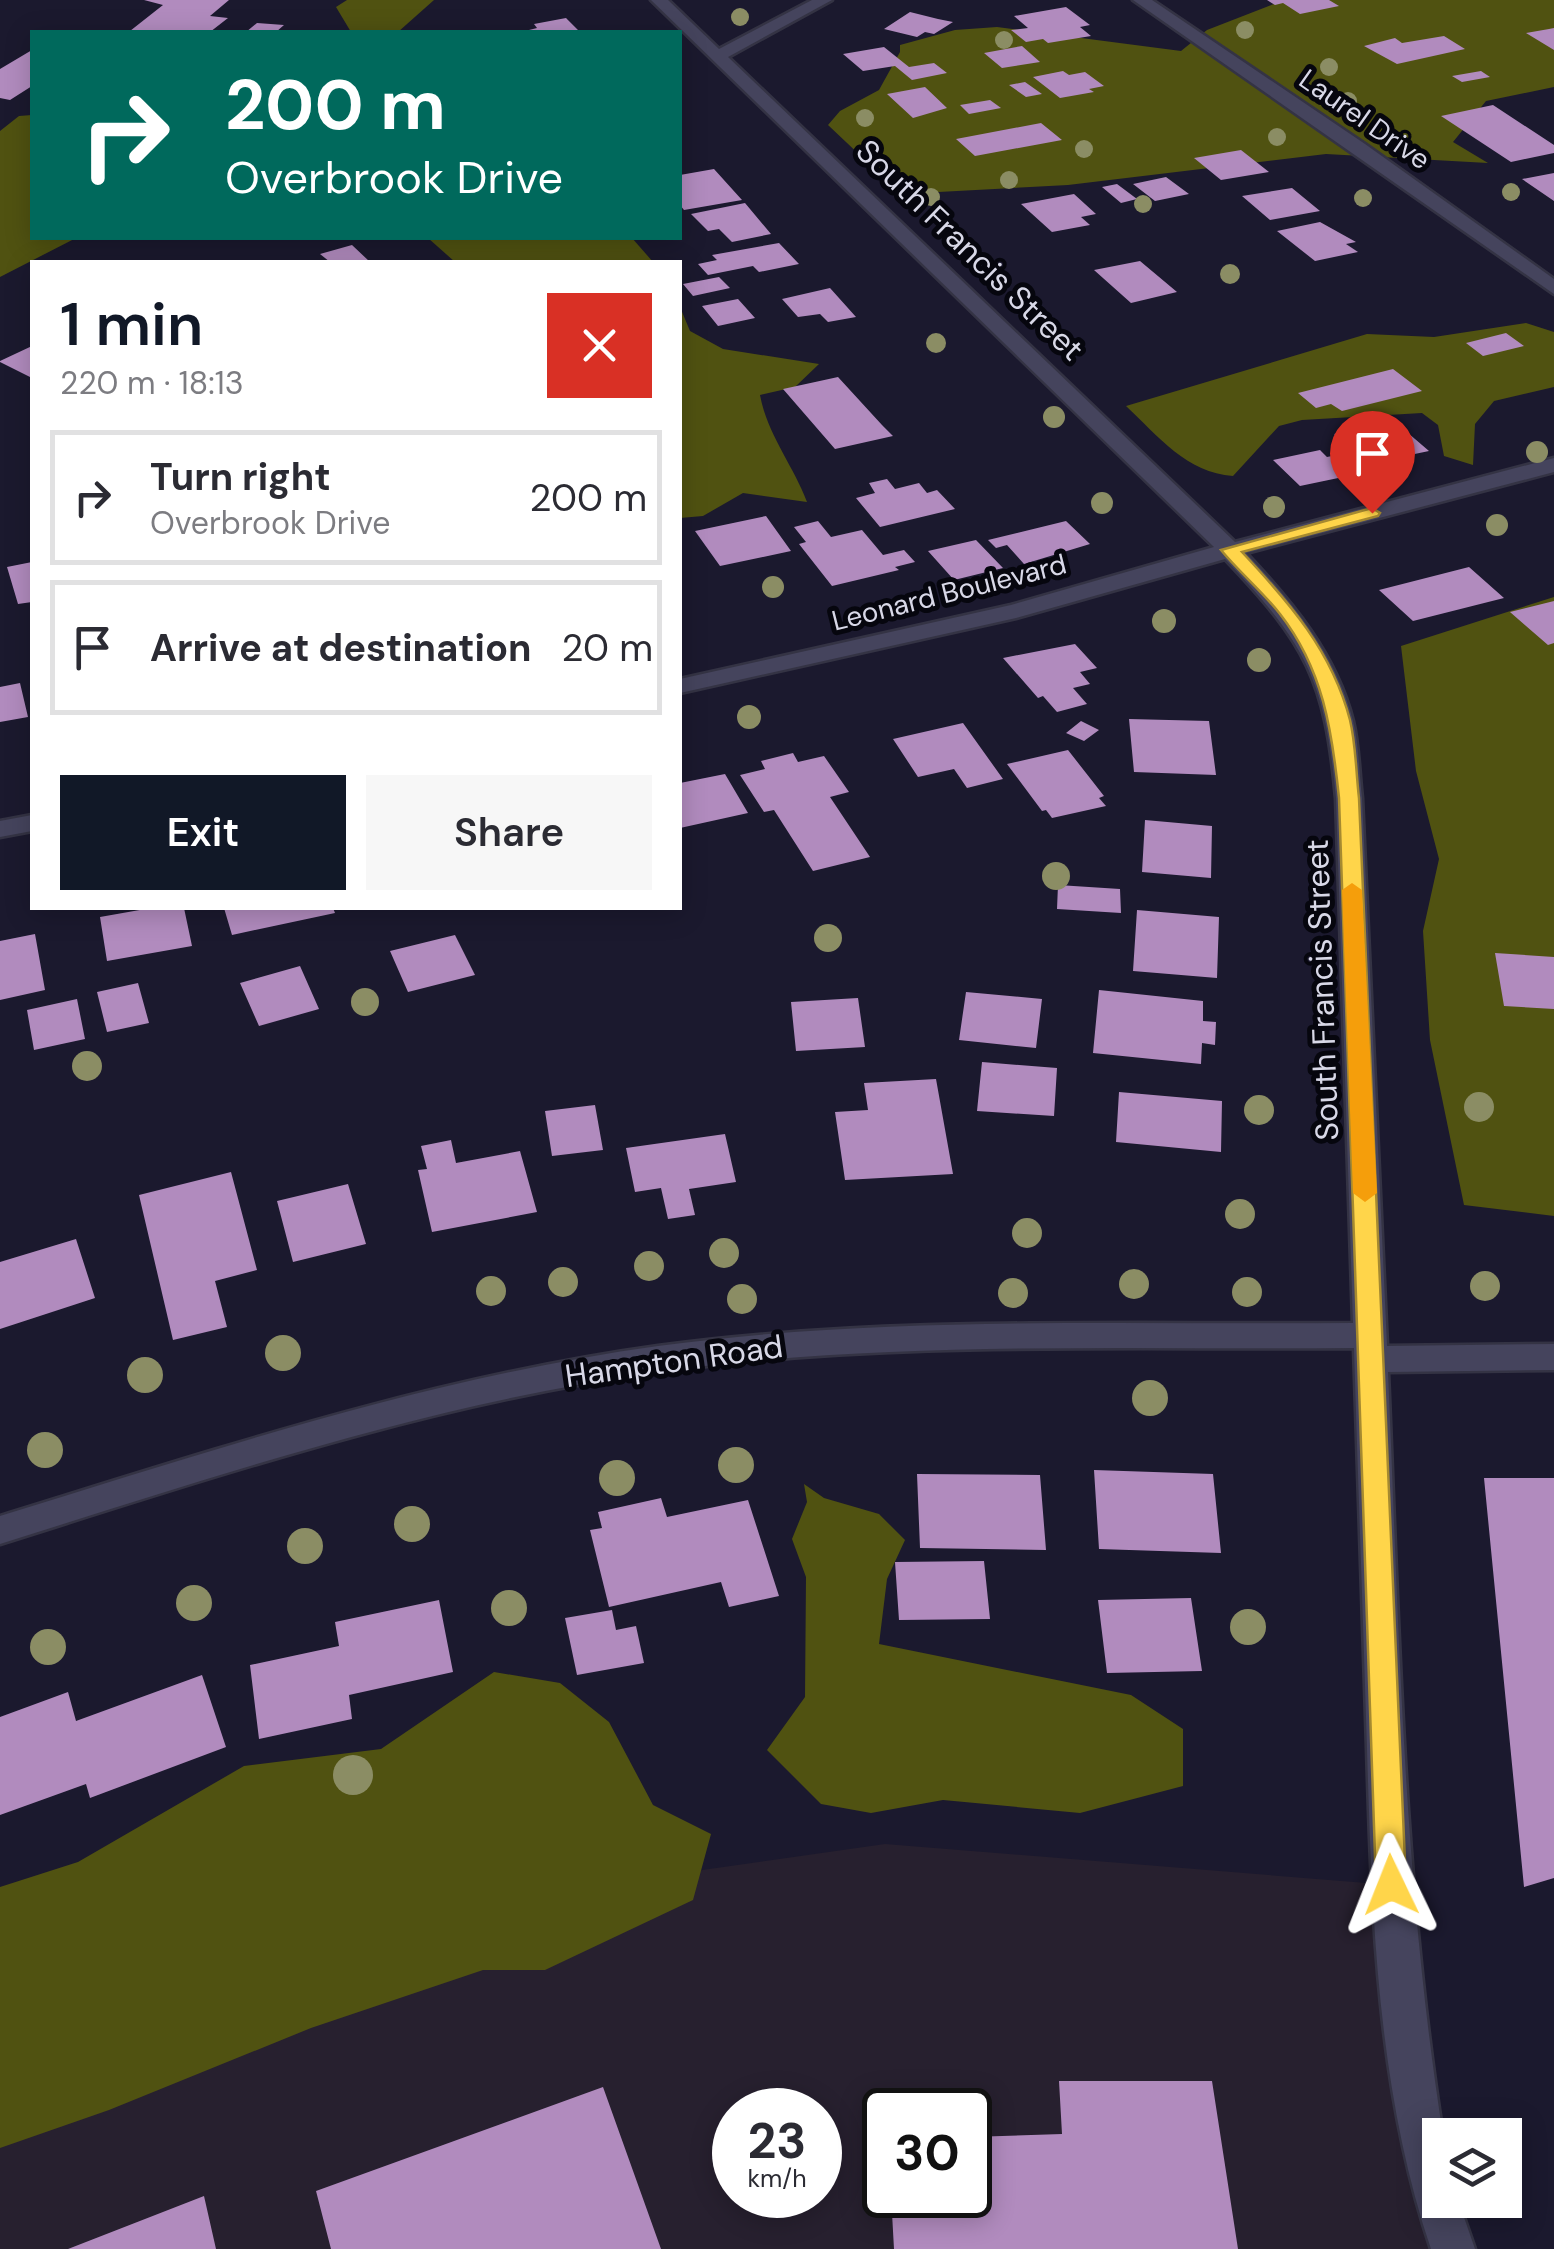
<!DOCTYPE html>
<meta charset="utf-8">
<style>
body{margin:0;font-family:"DM Sans",sans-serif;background:#f7f7f7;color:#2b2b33;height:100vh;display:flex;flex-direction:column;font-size:38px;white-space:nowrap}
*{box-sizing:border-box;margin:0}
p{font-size:32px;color:#7c7c81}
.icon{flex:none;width:55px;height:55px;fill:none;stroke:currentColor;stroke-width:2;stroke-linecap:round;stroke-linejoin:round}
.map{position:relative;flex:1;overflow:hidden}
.side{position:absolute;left:30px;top:260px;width:652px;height:650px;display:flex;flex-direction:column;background:#fff;border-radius:0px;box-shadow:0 5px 25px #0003}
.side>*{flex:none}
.banner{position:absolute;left:30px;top:30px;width:652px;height:210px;border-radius:0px;box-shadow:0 5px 25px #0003;background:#00695c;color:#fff;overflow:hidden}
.controls{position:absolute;left:1422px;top:2118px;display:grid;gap:20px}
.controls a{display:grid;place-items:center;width:100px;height:100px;border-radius:0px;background:#fff;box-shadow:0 5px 25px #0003;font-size:50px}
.speed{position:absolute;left:712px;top:2088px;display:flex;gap:20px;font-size:50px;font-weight:700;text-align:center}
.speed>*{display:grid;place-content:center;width:130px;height:130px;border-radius:50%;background:#fff;box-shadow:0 5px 25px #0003;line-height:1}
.speed small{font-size:25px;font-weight:400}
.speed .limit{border:5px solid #111;border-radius:15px;background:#fff;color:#111}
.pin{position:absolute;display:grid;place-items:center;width:85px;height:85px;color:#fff;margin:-102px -42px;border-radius:50% 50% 50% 0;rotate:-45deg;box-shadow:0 0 10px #0007}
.pin .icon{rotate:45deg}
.me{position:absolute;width:110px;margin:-55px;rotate:358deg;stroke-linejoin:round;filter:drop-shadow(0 0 8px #0008)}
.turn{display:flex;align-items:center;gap:35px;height:210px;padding:0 30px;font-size:45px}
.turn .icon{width:130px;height:130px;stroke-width:2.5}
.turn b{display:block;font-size:70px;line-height:85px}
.round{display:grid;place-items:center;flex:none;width:105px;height:105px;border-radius:0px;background:#f7f7f7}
.head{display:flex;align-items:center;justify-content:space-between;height:170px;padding:0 30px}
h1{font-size:60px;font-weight:600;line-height:75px;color:#111827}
.cta{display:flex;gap:20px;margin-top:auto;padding:20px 30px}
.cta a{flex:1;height:115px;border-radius:0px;background:#111827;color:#fff;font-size:40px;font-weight:600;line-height:115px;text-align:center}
.cta a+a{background:#f7f7f7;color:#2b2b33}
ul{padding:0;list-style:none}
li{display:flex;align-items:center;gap:30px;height:135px;margin:0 20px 15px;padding:0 10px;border:5px solid #e1e1e2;border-radius:0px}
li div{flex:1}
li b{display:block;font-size:38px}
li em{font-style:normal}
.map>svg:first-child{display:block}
.commercial{fill:#27202f;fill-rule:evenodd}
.forest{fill:#505211}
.building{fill:#b18bbe}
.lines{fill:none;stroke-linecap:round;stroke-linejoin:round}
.street-casing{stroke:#343344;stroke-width:5}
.street{fill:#45445d;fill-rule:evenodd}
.tree{fill:#8b8d64}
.route{fill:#ffd54a;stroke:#a68a30;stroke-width:2.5}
.slow{fill:#f59e0b}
.labels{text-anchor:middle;stroke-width:10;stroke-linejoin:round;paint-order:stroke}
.far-street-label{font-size:28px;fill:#d8d8e7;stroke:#06060e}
.street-label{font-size:32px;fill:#d8d8e7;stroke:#06060e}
</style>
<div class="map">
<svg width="1554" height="2249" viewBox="0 0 1554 2249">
<rect width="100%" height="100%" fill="#1b192e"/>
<path class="commercial" d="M 885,1844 L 1391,1885 L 1429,2179 L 1453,2249 L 0,2249 L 0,2124 L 639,1879 ZM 735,2110 L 820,2110 L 820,2195 L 735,2195 ZM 885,2110 L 970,2110 L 970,2195 L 885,2195 Z"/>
<path class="forest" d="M 347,0 L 434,0 L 398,32 L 351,32 L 336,7 Z
M 1284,0 L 1554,0 L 1554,87 L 1486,101 L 1453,142 L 1488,163 L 1326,154 L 1068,185 L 901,194 L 828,125 L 840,111 L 879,90 L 900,52 L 900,45 L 955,30 L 997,27 L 1181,51 L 1207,30 Z
M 32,115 L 32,238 L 76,238 L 0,277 L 0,131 L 19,116 Z
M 428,238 L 632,238 L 653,262 L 455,262 Z
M 680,307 L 690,331 L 723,349 L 819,364 L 795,387 L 760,395 C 767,434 793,465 807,502 L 743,493 L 703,516 L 680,518 Z
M 1526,323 L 1554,332 L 1554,387 L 1494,401 L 1475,424 L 1473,465 L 1444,456 L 1438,425 L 1422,413 L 1302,420 L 1279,426 L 1233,476 C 1187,473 1158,436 1126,406 L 1367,334 L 1434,337 Z
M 1554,597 L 1554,1216 L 1464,1205 L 1430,1040 L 1423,931 L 1439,859 L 1416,771 L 1401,646 Z
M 804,1484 L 824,1498 L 879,1514 L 905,1540 L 887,1579 L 879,1644 L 1131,1695 L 1183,1729 L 1183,1786 L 1080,1813 L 943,1800 L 871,1813 L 821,1804 L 767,1750 L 805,1697 L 806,1577 L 792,1539 L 807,1502 Z
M 494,1672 L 560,1683 L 609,1722 L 653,1805 L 711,1834 L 693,1900 L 545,1970 L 483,1970 L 311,2028 L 109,2110 L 0,2148 L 0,1887 L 78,1862 L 244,1766 L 381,1749 Z"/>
<path class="building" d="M 144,0 L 229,0 L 210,16 L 228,18 L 210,32 L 130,31 L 163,5 Z
M 1267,0 L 1329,0 L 1339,6 L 1300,14 L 1283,3 L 1275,5 Z
M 1066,7 L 1090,25 L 1080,27 L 1091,36 L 1048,43 L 1043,39 L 1026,42 L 1011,30 L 1028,28 L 1014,16 Z
M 910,12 L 938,19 L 953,22 L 934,34 L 925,32 L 917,37 L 884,29 Z
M 566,18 L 580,32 L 521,32 L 537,28 L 534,24 Z
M 257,23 L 284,25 L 276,32 L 246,32 Z
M 1554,28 L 1554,50 L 1526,33 L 1549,29 Z
M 1444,36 L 1465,49 L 1397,64 L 1364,46 L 1395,38 L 1402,43 Z
M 1022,46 L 1040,62 L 1002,68 L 984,53 Z
M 884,47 L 909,67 L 934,63 L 947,73 L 912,80 L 895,66 L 863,71 L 843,54 Z
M 32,50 L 32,86 L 10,100 L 0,98 L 0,69 Z
M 1063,71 L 1069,75 L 1085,72 L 1104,86 L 1089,89 L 1094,92 L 1060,98 L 1033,77 Z
M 1481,71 L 1490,77 L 1462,82 L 1452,76 Z
M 1025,82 L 1042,94 L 1026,97 L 1009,85 Z
M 925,87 L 947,108 L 913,118 L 887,94 Z
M 990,100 L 1001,108 L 969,114 L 960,105 Z
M 1493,105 L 1554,145 L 1554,153 L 1511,162 L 1441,116 Z
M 1041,123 L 1062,140 L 975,156 L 956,139 Z
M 1241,150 L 1269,172 L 1221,180 L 1194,158 Z
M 714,169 L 742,200 L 684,210 L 680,205 L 680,175 Z
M 1554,173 L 1554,201 L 1522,179 Z
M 1166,177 L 1189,194 L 1155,201 L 1133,184 Z
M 1117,184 L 1137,199 L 1121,203 L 1102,187 Z
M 1292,188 L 1320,211 L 1270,220 L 1242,196 Z
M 1074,194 L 1096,214 L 1081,217 L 1090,225 L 1052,232 L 1021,204 Z
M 745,203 L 771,234 L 732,242 L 719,229 L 708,231 L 691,214 Z
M 1320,222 L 1356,242 L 1346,244 L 1358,252 L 1315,261 L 1277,231 Z
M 779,243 L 799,264 L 759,272 L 753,266 L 708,275 L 698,264 L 717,260 L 712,255 Z
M 352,245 L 370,262 L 330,262 L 320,254 Z
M 1140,261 L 1177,292 L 1131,303 L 1094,270 Z
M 719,277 L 730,288 L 693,296 L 683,284 Z
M 830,288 L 856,317 L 828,322 L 820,314 L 798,317 L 782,299 Z
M 738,299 L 755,318 L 718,326 L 702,306 Z
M 1506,333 L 1524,346 L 1483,356 L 1466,343 Z
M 32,346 L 32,378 L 0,362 L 0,361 Z
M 1393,369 L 1422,391 L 1342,411 L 1331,404 L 1316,408 L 1298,393 Z
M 838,377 L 882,425 L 893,436 L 835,449 L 783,389 Z
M 1394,421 L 1429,451 L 1367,464 L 1334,434 Z
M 1320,450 L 1327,457 L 1347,453 L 1367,472 L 1300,486 L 1273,460 Z
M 887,479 L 895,489 L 919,483 L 927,493 L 937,490 L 955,509 L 880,527 L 856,498 L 875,493 L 869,483 Z
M 766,516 L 791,551 L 720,566 L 695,531 Z
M 818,521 L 831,537 L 862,530 L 883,555 L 904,550 L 915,562 L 895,567 L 899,570 L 832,586 L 799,544 L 806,542 L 794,527 Z
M 1066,521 L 1090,544 L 1024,564 L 1007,545 L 996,548 L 988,540 Z
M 976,540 L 1003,568 L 954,580 L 928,551 Z
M 32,562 L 32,602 L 18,604 L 7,567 Z
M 1469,567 L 1504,598 L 1413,621 L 1379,590 Z
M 1554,601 L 1554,643 L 1548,645 L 1510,612 Z
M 1075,644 L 1097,668 L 1080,672 L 1090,684 L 1073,688 L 1087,704 L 1057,712 L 1043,696 L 1038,698 L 1003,658 Z
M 20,683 L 28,717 L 0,722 L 0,687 Z
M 1129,719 L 1209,721 L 1216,775 L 1134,772 Z
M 1081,721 L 1099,730 L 1084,741 L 1066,733 Z
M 963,723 L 1003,779 L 967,788 L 954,769 L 918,777 L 893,739 Z
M 1068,750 L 1104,796 L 1099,798 L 1106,806 L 1052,818 L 1046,810 L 1042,811 L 1007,764 Z
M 793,753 L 798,762 L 824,756 L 849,792 L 830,797 L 870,857 L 813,871 L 774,810 L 764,812 L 740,775 L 765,769 L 761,761 Z
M 725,774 L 748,813 L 680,828 L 680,783 Z
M 1145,820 L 1212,826 L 1211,878 L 1142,872 Z
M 1058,885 L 1120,889 L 1121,913 L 1057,909 Z
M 151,908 L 184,908 L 192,946 L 107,961 L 100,917 Z
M 224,908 L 333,908 L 335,913 L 232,935 Z
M 1137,910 L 1219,917 L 1217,978 L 1133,971 Z
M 35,934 L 45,990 L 0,1000 L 0,941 Z
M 455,935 L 475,975 L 408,992 L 390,951 Z
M 1495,953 L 1554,957 L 1554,1009 L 1504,1006 Z
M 300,966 L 319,1009 L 259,1026 L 240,983 Z
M 138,983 L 149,1023 L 107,1032 L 97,992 Z
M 1099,990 L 1203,1001 L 1203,1021 L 1216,1022 L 1215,1045 L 1202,1043 L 1201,1064 L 1093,1053 Z
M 966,992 L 1042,999 L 1036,1048 L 959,1040 Z
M 858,998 L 865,1047 L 796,1051 L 791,1002 Z
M 77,999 L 85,1039 L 34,1050 L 27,1010 Z
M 982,1062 L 1057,1068 L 1054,1116 L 977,1111 Z
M 936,1079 L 953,1174 L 845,1180 L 835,1112 L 868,1110 L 864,1083 Z
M 1119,1092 L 1222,1101 L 1221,1152 L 1116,1142 Z
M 595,1105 L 603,1150 L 552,1156 L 545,1111 Z
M 725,1134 L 736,1182 L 689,1189 L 695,1215 L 668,1219 L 661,1188 L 635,1192 L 626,1148 Z
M 451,1140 L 456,1163 L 520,1151 L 537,1212 L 432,1232 L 418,1170 L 427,1169 L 421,1146 Z
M 231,1172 L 257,1270 L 215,1281 L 227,1327 L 173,1340 L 139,1195 Z
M 348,1184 L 366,1244 L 293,1262 L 277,1201 Z
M 76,1239 L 95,1298 L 0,1329 L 0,1262 Z
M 1094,1470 L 1213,1474 L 1221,1553 L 1099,1549 Z
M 917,1474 L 1040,1475 L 1046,1550 L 920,1548 Z
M 1484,1478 L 1554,1478 L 1554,1878 L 1524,1887 Z
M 661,1498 L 667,1517 L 748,1500 L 779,1596 L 729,1607 L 721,1582 L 609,1607 L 590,1530 L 602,1528 L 598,1512 Z
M 984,1561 L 990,1619 L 899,1620 L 895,1562 Z
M 1191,1598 L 1202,1671 L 1107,1673 L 1098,1600 Z
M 439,1600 L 453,1672 L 349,1695 L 352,1719 L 259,1739 L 250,1665 L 339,1646 L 335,1622 Z
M 612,1610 L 616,1630 L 636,1626 L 644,1663 L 577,1675 L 565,1618 Z
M 202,1675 L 226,1747 L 90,1798 L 86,1784 L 0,1815 L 0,1717 L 68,1692 L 76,1721 Z
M 1059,2081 L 1212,2081 L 1238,2249 L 894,2249 L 891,2195 L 970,2195 L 970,2137 L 1062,2134 Z
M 603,2087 L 661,2249 L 331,2249 L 316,2191 Z
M 204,2196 L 216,2249 L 68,2249 Z"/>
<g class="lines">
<defs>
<path id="street" d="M 651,0 L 668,0 L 719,49 L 812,0 L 832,0 L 728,57 L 1235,542 L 1554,458 L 1554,472 L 1246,553 C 1292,602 1336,654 1353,721 C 1359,746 1359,772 1362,798 L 1387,1346 L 1554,1344 L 1554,1370 L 1388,1372 C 1399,1628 1403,1881 1443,2135 L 1440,2135 L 1440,2200 L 1458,2200 L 1475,2249 L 1431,2249 C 1377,2090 1372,1915 1367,1748 C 1363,1615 1358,1481 1354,1348 C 1122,1350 889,1340 658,1372 C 433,1403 216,1476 0,1544 L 0,1516 C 217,1449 433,1377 658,1346 C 888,1315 1122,1325 1353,1323 L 1336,798 C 1325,680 1307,645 1225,559 L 1016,618 L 680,693 L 680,679 L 1011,605 L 1214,547 Z
M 1133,0 L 1152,0 L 1365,144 L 1554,279 L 1554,294 Z
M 32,815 L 32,831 L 0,837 L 0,821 Z"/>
</defs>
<use href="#street" class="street-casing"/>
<use href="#street" class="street"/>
</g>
<g class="tree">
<circle cx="740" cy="17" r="9"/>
<circle cx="1245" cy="30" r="9"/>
<circle cx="1004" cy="40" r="9"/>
<circle cx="1329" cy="67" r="9"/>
<circle cx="1348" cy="101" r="9"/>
<circle cx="865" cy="118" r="9"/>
<circle cx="1277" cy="137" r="9"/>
<circle cx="1084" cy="149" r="9"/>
<circle cx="1009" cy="180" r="9"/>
<circle cx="1511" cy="192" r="9"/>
<circle cx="931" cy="197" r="9"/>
<circle cx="1363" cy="198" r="9"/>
<circle cx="1143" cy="204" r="9"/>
<circle cx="1230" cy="274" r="10"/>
<circle cx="936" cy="343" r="10"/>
<circle cx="1054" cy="417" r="11"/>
<circle cx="1537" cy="452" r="11"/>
<circle cx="1369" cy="488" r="11"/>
<circle cx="1102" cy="503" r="11"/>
<circle cx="1274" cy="507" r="11"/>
<circle cx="1497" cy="525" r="11"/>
<circle cx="773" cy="587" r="11"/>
<circle cx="1164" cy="621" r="12"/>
<circle cx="1259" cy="660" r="12"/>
<circle cx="749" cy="717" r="12"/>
<circle cx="1056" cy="876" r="14"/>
<circle cx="828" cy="938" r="14"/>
<circle cx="365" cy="1002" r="14"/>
<circle cx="87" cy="1066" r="15"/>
<circle cx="1479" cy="1107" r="15"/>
<circle cx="1259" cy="1110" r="15"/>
<circle cx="1240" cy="1214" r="15"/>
<circle cx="1027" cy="1233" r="15"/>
<circle cx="724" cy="1253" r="15"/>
<circle cx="649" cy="1266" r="15"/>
<circle cx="563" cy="1282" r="15"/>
<circle cx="1134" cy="1284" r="15"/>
<circle cx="1485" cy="1286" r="15"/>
<circle cx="491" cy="1291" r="15"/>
<circle cx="1247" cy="1292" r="15"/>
<circle cx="1013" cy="1293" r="15"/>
<circle cx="742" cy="1299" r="15"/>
<circle cx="283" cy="1353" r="18"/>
<circle cx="145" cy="1375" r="18"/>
<circle cx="1150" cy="1398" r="18"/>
<circle cx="45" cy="1450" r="18"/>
<circle cx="736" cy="1465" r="18"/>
<circle cx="617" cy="1478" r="18"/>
<circle cx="412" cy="1524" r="18"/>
<circle cx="305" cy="1546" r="18"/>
<circle cx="194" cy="1603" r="18"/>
<circle cx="509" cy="1608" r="18"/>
<circle cx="1248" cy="1627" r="18"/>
<circle cx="48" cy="1647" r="18"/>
<circle cx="353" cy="1775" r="20"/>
</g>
<path class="route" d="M 1372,508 L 1380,513 L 1378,516 L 1242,552 C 1289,602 1332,651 1350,720 C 1356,745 1356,773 1359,798 L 1406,1885 L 1401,1895 L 1391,1899 L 1380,1895 L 1376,1885 L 1339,798 C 1332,730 1323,669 1280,614 C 1262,591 1239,572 1221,550 Z"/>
<path class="slow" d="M 1352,883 L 1362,890 L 1377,1193 L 1365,1202 L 1353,1193 L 1342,890 Z"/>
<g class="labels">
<g class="far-street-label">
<text transform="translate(1365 119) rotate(35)" y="10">Laurel Drive</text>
<text transform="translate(949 592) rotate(-14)" y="10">Leonard Boulevard</text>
</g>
<g class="street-label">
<text transform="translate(970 250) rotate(44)" y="11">South Francis Street</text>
<text transform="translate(1322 990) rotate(-92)" y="11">South Francis Street</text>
<text transform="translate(674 1361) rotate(-8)" y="11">Hampton Road</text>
</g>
</g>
</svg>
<div class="controls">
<a><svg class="icon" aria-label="layers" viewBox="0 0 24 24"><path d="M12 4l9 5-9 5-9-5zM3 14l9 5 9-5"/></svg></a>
</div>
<div class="speed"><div>23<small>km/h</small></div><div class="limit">30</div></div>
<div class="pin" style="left:1372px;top:513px;background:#d93025"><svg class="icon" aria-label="arrive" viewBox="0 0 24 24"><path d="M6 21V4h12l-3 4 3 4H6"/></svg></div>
<svg class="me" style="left:1391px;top:1885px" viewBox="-20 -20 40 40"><path d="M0-17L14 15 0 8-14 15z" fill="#ffd54a" stroke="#fff" stroke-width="4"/></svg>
<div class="banner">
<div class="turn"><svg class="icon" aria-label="right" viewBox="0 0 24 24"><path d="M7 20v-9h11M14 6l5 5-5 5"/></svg><div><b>200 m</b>Overbrook Drive</div></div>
</div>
<section class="side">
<div class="head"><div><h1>1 min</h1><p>220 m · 18:13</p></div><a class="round" style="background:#d93025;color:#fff"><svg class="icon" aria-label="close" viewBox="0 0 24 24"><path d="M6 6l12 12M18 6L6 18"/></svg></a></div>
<ul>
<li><svg class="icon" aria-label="right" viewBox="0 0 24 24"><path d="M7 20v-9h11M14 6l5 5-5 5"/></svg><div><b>Turn right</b><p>Overbrook Drive</p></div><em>200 m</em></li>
<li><svg class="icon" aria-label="arrive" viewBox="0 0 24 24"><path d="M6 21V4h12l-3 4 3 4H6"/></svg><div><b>Arrive at destination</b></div><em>20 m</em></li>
</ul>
<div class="cta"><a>Exit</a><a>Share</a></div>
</section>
</div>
